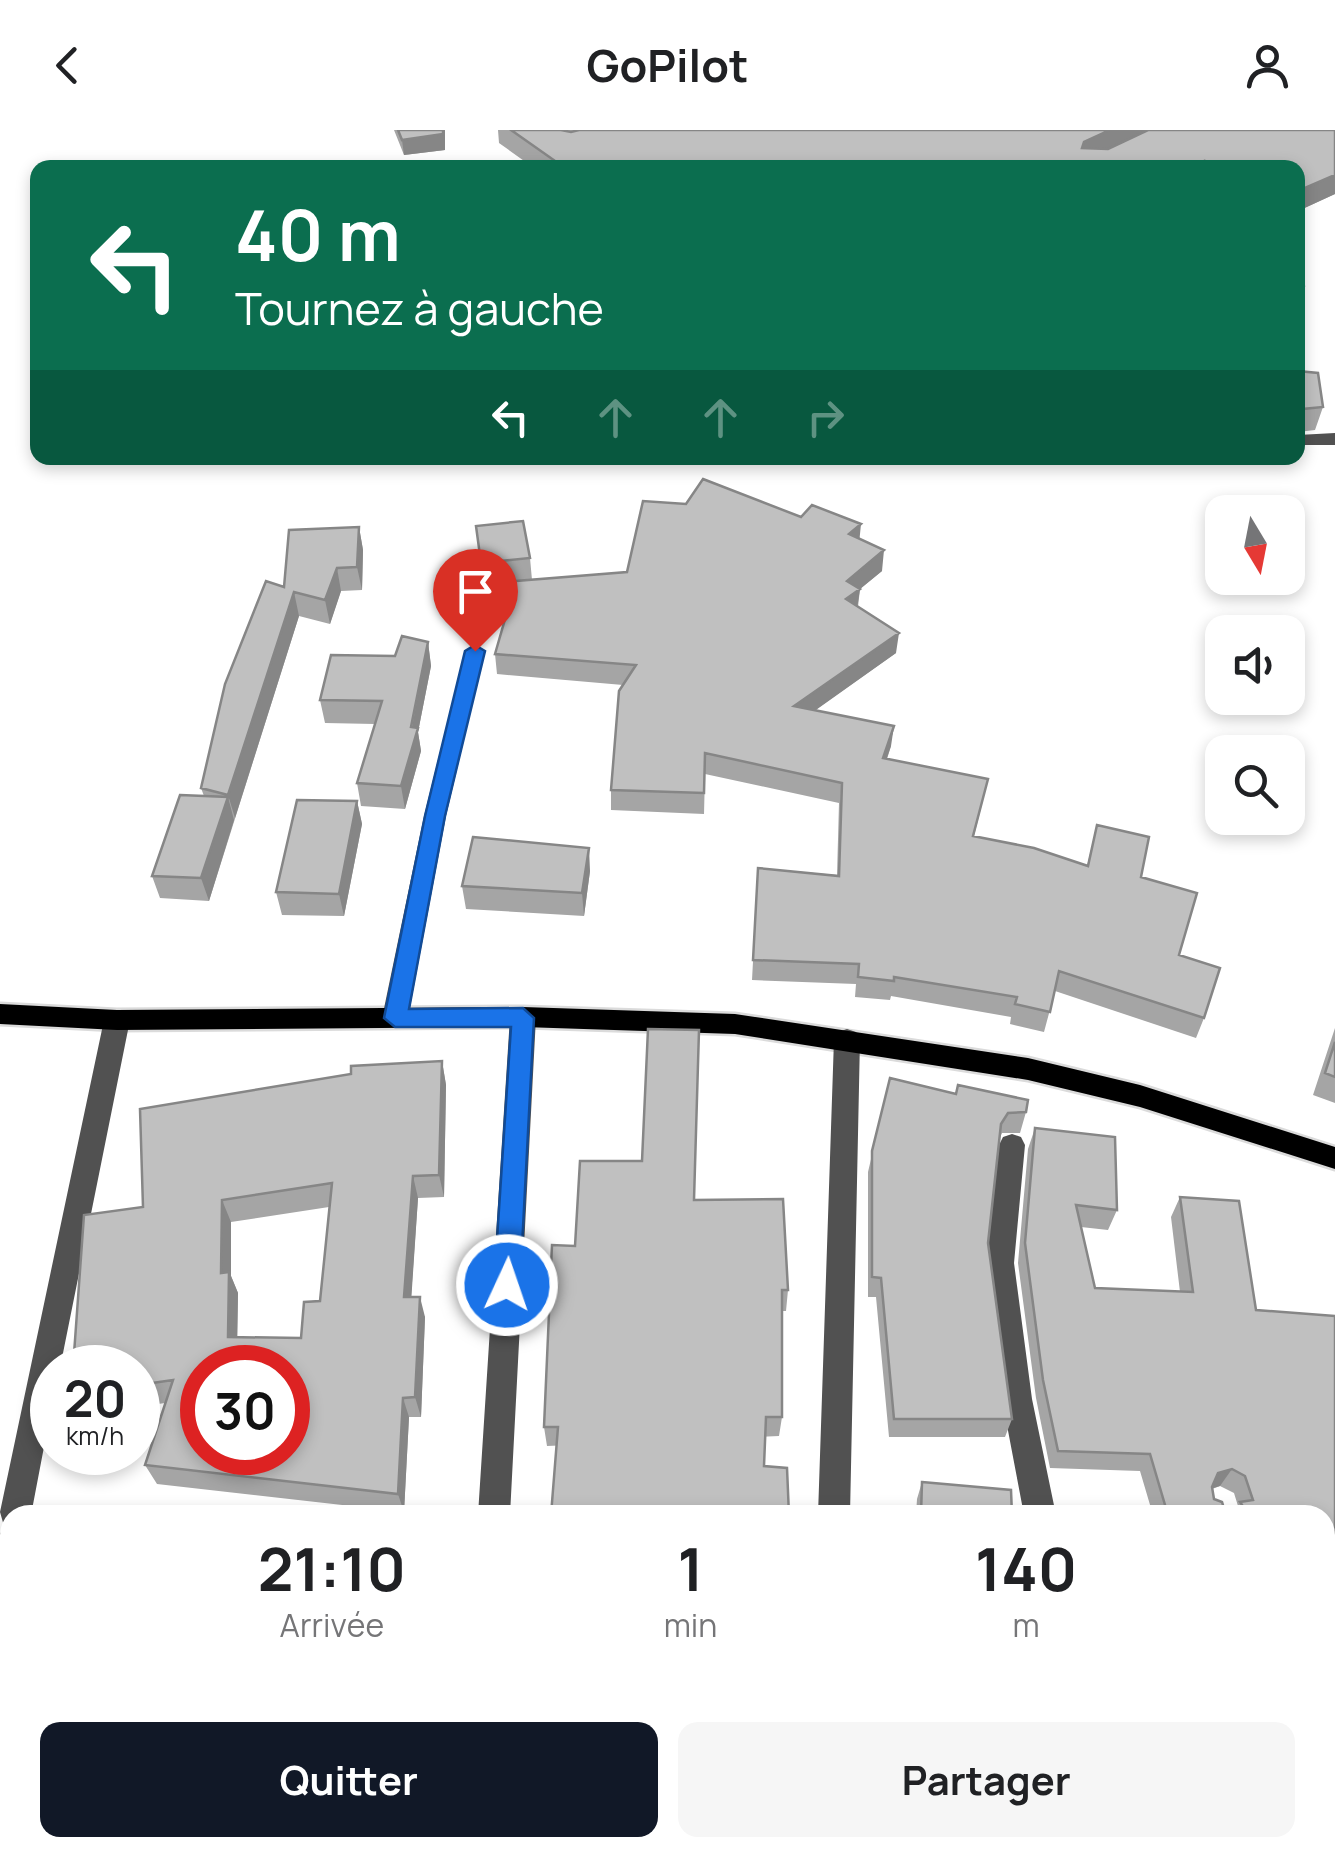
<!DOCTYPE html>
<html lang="fr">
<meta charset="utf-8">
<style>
body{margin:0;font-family:Manrope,sans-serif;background:#f6f6f6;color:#202124;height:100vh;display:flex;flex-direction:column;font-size:38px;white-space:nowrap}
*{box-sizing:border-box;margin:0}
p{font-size:32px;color:#757577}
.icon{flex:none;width:55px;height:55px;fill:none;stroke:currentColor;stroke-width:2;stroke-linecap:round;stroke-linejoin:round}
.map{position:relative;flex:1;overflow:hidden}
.drawer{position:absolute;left:0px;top:1375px;width:1335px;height:352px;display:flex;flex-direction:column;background:#fff;border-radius:30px 30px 0 0;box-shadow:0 5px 15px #0003}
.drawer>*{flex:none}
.guide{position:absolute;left:30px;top:30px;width:1275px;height:305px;border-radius:20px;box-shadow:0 5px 15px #0003;background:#0b6e4f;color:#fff;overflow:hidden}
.needle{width:65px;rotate:170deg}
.controls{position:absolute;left:1205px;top:365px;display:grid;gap:20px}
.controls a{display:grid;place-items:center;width:100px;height:100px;border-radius:20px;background:#fff;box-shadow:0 5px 15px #0003;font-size:50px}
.speed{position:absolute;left:30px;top:1215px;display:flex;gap:20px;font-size:50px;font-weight:700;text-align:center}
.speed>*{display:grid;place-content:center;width:130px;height:130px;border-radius:50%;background:#fff;box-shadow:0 5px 15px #0003;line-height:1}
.speed small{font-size:25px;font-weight:400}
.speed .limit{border:15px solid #d22;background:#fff;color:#111}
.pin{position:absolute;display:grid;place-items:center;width:85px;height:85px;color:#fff;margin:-102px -42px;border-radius:50% 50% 50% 0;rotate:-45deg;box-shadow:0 0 10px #0007}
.pin .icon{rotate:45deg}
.me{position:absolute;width:110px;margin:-55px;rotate:3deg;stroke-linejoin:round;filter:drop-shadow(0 0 8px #0008)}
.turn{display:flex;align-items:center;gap:35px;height:210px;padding:0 40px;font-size:45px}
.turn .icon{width:130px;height:130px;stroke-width:2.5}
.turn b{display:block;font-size:70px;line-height:85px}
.lanes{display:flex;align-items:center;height:95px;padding:0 40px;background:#0003;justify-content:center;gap:50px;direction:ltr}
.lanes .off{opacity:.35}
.eta{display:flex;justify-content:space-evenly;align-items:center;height:170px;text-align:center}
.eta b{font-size:60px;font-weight:700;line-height:70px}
.button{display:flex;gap:20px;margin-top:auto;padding:20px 40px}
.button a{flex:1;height:115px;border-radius:20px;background:#111827;color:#fff;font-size:40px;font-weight:700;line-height:115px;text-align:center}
.button a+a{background:#f6f6f6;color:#202124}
header{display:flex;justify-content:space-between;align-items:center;height:130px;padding:0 40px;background:#fff;font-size:45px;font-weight:700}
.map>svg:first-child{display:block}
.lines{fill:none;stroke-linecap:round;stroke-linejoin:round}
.major-casing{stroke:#dbdbdb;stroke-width:5}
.minor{fill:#515151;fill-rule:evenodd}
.major{fill:#000;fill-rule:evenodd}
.wall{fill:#a5a5a5;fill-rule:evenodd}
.shaded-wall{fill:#868686}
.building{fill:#c0c0c0;stroke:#868686;stroke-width:2.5;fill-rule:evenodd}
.route{fill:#1a73e8;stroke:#114b97;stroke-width:2.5}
</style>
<header><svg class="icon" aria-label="back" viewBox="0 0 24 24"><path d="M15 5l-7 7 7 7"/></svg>GoPilot<svg class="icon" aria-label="person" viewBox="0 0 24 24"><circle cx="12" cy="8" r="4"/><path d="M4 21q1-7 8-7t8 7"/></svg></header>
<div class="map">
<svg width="1335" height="1727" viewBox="0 0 1335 1727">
<rect width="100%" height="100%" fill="#fff"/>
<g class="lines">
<defs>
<path id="major" d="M 0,874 L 117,880 L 523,877 L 735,884 L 1028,928 L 1140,955 L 1335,1017 L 1335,1039 L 1140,977 L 1028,950 L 735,904 L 523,897 L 117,900 L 0,894 Z"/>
</defs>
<use href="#major" class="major-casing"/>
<path class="minor" d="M 1335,303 L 1335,315 L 1298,315 L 1298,305 Z
M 475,514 L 485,521 L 446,686 L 408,888 L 404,895 L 386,895 L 382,888 L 424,686 L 465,521 Z
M 523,877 L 532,880 L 536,887 L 510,1385 L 478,1385 L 510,887 L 514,880 Z
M 117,880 L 126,883 L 130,890 L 60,1238 L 52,1238 L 52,1275 L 31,1385 L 10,1385 L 10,1398 L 4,1396 L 0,1382 L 104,890 L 108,883 Z
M 847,899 L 856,902 L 860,909 L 850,1385 L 818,1385 L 834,909 L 838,902 Z
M 1012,1004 L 1021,1007 L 1025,1015 L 1014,1133 L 1032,1269 L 1056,1385 L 1024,1385 L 1002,1269 L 986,1133 L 999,1015 L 1003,1007 Z
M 10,1398 L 10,1481 L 0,1485 L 0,1403 Z
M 1325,1577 L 1335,1581 L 1335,1624 L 1325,1620 Z
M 467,1718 L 502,1718 L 503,1727 L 467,1727 Z
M 857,1718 L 892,1718 L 894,1727 L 858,1727 Z
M 1106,1718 L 1142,1718 L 1146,1727 L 1110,1727 Z"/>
<use href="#major" class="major"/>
</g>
<path class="wall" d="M 394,0 L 445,0 L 445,20 L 404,25 Z
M 498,0 L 1335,0 L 1335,64 L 1298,81 L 1298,38 L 534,38 L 499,13 Z
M 1298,111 L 1304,157 L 1298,179 Z
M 1298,241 L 1323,277 L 1315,300 L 1298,302 L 1298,304 Z
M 476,396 L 530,428 L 532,450 L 627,442 L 860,409 L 882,441 L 860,459 L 858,477 L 896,523 L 815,580 L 891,616 L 887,629 L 983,670 L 974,706 L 1087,736 L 1097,695 L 1141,747 L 1179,825 L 1204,888 L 1196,908 L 1055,861 L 1044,902 L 1010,894 L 1011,887 L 891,866 L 890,870 L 855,867 L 856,854 L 752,850 L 758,738 L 837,745 L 839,673 L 705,644 L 704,684 L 611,680 L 611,660 L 623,555 L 497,544 L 495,524 L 515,454 L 484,457 Z
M 359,397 L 363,420 L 362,460 L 341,461 L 330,494 L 299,486 L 209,771 L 160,768 L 152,746 L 204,666 L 201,658 L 284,457 Z
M 428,512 L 431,536 L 418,602 L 421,621 L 405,679 L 361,676 L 357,653 L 375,594 L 325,593 L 320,570 L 395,526 Z
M 357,671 L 362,694 L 344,786 L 282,785 L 276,762 Z
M 590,741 L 584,786 L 466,779 L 462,756 Z
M 1335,898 L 1335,973 L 1313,965 Z
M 442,931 L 446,955 L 444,1067 L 418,1068 L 411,1167 L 425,1187 L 421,1287 L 409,1287 L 404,1382 L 157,1354 L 145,1335 L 165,1273 L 138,1277 L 143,1077 ZM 329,1077 L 320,1171 L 301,1208 L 237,1207 L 238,1163 L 231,1146 L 231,1092 Z
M 890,948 L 1026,982 L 1020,1003 L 1002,1003 L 1000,1007 L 988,1113 L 1012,1289 L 1005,1307 L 889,1307 L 876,1167 L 868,1167 L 868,1042 Z
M 1035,998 L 1117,1080 L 1108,1100 L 1081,1097 L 1095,1158 L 1180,1162 L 1171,1087 L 1180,1067 L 1256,1180 L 1335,1186 L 1335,1555 L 1325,1539 L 1325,1385 L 1231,1385 L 1238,1376 L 1234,1363 L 1220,1356 L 1212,1359 L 1214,1369 L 1226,1385 L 1153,1385 L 1140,1341 L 1050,1338 L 1036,1268 L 1018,1133 L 1028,1019 Z
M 694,1070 L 788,1160 L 786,1181 L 782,1181 L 782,1287 L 779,1306 L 547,1316 L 544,1297 L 575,1116 Z
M 922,1352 L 1012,1385 L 916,1385 L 917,1369 Z
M 29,1718 L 399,1718 L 398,1727 L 27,1727 Z
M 1146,1718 L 1307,1718 L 1312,1727 L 1142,1727 L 1148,1722 Z"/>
<path class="shaded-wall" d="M 445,0 L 445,20 L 404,25 L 402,10 Z
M 1110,0 L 1152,0 L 1079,35 L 1084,12 Z
M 1335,45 L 1335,64 L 1298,81 L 1298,61 Z
M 861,394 L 859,414 L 849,404 Z
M 359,397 L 363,420 L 362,460 L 357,437 Z
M 884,420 L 882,441 L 860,459 L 857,479 L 844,472 L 847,451 Z
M 337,438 L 341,461 L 330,494 L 325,470 Z
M 294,462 L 299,486 L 235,688 L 228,665 Z
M 899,503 L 896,523 L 792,597 L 794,576 Z
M 428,512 L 431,536 L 418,602 L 421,621 L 405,679 L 401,656 Z
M 894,596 L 891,616 L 880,648 L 883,628 Z
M 228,667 L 234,690 L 209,771 L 201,748 Z
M 357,671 L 362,694 L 344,786 L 339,764 Z
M 589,718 L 590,741 L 584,786 L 582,763 Z
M 442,931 L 446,955 L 444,1067 L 439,1045 Z
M 413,1046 L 418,1068 L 410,1188 L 404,1167 Z
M 222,1070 L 231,1092 L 231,1146 L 238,1163 L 237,1228 L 228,1207 L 221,1143 Z
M 420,1167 L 425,1187 L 421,1287 L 415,1267 Z
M 403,1268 L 409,1287 L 404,1382 L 398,1364 Z
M 1232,1339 L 1220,1356 L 1207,1360 L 1218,1343 Z
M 166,1718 L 168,1718 L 179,1727 L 165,1727 Z
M 390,1718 L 399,1718 L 398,1727 L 389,1727 Z"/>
<path class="building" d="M 398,0 L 443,0 L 443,4 L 402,10 Z
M 511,0 L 561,0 L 571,2 L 579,0 L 1110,0 L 1084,12 L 1082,18 L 1108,19 L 1148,0 L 1335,0 L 1335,45 L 1298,61 L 1298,38 L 1210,38 L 1204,30 L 1206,38 L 592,38 L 583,33 L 565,38 Z
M 1298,111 L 1304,157 L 1298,148 Z
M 1298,241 L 1318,243 L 1323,277 L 1303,279 L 1302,290 L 1298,290 Z
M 703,349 L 801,387 L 812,375 L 861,394 L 849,404 L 884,420 L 847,451 L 860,459 L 846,469 L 899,503 L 794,576 L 894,596 L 883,628 L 988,649 L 973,706 L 1034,718 L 1088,736 L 1097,695 L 1149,707 L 1141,747 L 1197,763 L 1179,825 L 1220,838 L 1204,888 L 1059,841 L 1050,882 L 1015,874 L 1017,867 L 894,847 L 894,851 L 858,847 L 859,834 L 753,830 L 758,738 L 839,746 L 842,653 L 705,623 L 704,663 L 611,660 L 619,561 L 636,535 L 495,524 L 516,451 L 627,442 L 643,371 L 686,374 Z
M 523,391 L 530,428 L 481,433 L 476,396 Z
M 359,397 L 357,437 L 337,438 L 325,470 L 294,462 L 228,665 L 201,658 L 225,554 L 266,451 L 284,457 L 289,400 Z
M 402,506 L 428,512 L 411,597 L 418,598 L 401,656 L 357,653 L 382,571 L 320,570 L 331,525 L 395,526 Z
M 180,665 L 228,667 L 201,748 L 152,746 Z
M 297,670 L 357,671 L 339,764 L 276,762 Z
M 473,707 L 589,718 L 582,763 L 462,756 Z
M 648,899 L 699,900 L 694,1070 L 783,1069 L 788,1160 L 782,1160 L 782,1287 L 766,1287 L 764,1336 L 787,1338 L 789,1385 L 551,1385 L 558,1297 L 544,1297 L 552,1115 L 575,1116 L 580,1031 L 642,1031 Z
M 1335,912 L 1335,947 L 1325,943 Z
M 442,931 L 439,1045 L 413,1046 L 404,1167 L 420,1167 L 415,1267 L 403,1268 L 398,1364 L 145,1335 L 173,1250 L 138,1255 L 138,1238 L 73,1238 L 84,1085 L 143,1077 L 140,979 L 351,944 L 351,936 ZM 332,1053 L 320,1171 L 304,1172 L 301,1208 L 228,1207 L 229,1142 L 221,1143 L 222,1070 ZM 202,1238 L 288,1238 L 288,1322 L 202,1322 Z
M 890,948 L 956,964 L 958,955 L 1028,970 L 1026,982 L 1008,983 L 1001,994 L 988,1113 L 1012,1289 L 894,1289 L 881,1148 L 872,1147 L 872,1021 Z
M 1035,998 L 1115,1007 L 1117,1080 L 1076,1075 L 1095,1158 L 1193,1162 L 1180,1067 L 1239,1071 L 1256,1180 L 1335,1186 L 1335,1518 L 1325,1502 L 1325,1385 L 1249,1385 L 1240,1372 L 1253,1370 L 1245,1346 L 1232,1339 L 1218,1343 L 1212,1357 L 1214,1369 L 1222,1372 L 1226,1385 L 1168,1385 L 1150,1324 L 1058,1321 L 1043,1250 L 1025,1113 Z
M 922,1352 L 1011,1360 L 1012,1385 L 921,1385 Z
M 29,1718 L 166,1718 L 165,1727 L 27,1727 Z
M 238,1718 L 390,1718 L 389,1727 L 263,1727 L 264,1718 Z
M 557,1718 L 644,1718 L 643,1727 L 556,1727 Z
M 746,1718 L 822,1718 L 822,1727 L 746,1727 Z
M 1160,1718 L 1307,1718 L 1312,1727 L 1152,1727 L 1150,1720 Z"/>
<path class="route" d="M 475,515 L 485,521 L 445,686 L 409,879 L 523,878 L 534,888 L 520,1155 L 516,1163 L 507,1167 L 498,1163 L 494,1155 L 511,897 L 395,897 L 384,888 L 425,686 L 465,521 Z"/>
</svg>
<div class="controls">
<a><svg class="needle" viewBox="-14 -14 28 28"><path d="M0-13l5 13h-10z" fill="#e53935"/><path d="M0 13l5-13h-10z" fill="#757577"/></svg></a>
<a><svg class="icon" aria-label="sound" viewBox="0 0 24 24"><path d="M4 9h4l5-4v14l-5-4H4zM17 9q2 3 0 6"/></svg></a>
<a><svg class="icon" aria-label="search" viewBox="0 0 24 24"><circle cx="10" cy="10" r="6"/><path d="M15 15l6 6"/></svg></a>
</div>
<div class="speed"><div>20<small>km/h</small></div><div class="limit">30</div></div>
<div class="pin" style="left:475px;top:521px;background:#d93025"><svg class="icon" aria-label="arrive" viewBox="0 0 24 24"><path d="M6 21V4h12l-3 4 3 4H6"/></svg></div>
<svg class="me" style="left:507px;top:1155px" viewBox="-20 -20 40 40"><circle r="17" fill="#1a73e8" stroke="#fff" stroke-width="3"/><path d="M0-11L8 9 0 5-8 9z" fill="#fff"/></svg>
<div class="guide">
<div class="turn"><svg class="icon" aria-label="left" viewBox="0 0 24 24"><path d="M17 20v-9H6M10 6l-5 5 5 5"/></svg><div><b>40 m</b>Tournez à gauche</div></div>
<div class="lanes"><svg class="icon" aria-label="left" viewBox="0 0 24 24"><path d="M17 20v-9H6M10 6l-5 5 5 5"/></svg><svg class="icon off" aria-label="ahead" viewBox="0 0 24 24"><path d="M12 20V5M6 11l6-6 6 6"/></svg><svg class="icon off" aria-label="ahead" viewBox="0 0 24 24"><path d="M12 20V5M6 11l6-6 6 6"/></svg><svg class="icon off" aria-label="right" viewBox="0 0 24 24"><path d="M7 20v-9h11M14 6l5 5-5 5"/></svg></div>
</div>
<section class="drawer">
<div class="eta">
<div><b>21:10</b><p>Arrivée</p></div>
<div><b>1</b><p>min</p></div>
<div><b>140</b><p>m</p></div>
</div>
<div class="button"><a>Quitter</a><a>Partager</a></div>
</section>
</div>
